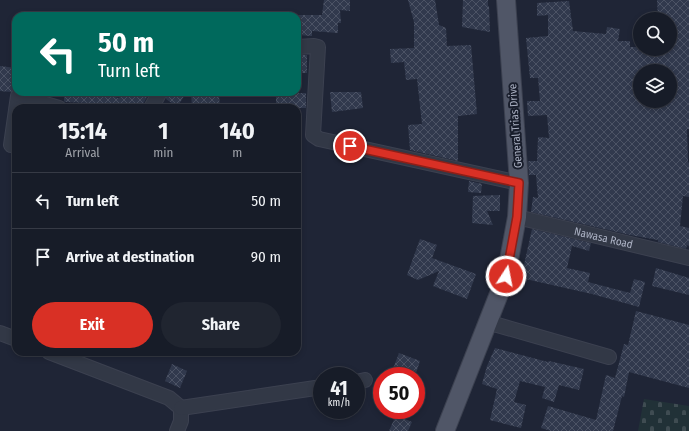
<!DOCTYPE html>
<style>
body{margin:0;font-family:"Fira Sans Condensed",sans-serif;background:#202530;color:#f1f3f6;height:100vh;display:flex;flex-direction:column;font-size:15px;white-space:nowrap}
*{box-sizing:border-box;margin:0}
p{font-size:13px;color:#9ea1a8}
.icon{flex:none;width:22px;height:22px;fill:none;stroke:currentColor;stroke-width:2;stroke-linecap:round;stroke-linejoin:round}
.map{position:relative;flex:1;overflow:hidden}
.panel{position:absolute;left:12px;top:104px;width:289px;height:252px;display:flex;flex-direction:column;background:#171c28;border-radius:12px;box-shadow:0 2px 6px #0003,0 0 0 1px #363a45}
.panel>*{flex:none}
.hud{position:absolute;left:12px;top:12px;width:289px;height:84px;border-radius:12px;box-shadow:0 2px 6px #0003,0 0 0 1px #363a45;background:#00695c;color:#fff;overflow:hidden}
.fabs{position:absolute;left:633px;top:12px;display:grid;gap:8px}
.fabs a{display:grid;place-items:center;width:44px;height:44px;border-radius:50%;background:#171c28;box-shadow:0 2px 6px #0003,0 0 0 1px #363a45;font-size:20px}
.speed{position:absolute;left:313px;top:367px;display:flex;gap:8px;font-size:20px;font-weight:700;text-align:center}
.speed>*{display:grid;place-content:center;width:52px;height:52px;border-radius:50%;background:#171c28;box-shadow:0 2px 6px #0003,0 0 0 1px #363a45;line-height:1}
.speed small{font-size:10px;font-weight:400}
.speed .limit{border:6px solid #d22;background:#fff;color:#111}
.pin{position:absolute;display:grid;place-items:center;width:34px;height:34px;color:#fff;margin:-17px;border:2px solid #fff;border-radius:50%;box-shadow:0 1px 4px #0007}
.me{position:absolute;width:44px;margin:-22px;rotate:11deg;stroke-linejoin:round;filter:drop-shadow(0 0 3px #0008)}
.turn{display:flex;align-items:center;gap:14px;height:84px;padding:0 20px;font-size:18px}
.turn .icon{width:52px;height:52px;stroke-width:2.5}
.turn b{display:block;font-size:28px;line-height:34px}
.eta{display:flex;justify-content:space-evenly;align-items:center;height:68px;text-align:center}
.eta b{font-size:24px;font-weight:700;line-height:28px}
.primary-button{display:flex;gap:8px;margin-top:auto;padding:8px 20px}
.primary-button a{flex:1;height:46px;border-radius:24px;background:#d93025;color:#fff;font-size:16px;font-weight:700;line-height:46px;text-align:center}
.primary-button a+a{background:#202530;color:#f1f3f6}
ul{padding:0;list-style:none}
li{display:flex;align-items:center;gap:12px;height:56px;padding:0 20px;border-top:1px solid #363a45}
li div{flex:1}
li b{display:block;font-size:15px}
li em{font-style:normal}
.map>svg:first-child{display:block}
.cemetery{fill:url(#cemetery-stones)}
.building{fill:url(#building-cross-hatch);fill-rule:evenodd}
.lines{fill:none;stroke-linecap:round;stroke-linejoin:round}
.minor-casing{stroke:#3c4150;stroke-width:16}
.major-casing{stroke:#3c4150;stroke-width:20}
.minor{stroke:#323846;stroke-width:14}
.major{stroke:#505667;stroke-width:18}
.route-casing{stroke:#8d1f18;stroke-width:10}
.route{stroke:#d93025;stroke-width:7}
.labels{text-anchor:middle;stroke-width:4;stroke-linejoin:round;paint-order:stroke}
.street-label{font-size:11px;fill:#acb2c4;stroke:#181d2b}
</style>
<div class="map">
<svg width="689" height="431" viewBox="0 0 689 431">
<defs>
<pattern id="cemetery-stones" width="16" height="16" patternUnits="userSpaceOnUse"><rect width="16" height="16" fill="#213137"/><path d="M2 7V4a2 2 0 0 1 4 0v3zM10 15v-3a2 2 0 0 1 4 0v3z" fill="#3f4c52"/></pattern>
<pattern id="building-cross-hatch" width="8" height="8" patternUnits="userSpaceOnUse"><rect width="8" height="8" fill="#31394d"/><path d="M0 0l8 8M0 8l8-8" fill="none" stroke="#4c5365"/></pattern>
</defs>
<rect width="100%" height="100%" fill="#1f2536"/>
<path class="cemetery" d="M 644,399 L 689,406 L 689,431 L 638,431 Z"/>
<path class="building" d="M 324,0 L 350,0 L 350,11 L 340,10 L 341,23 L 338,23 L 338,33 L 312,31 L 312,36 L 297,35 L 297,15 L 322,15 Z
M 408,0 L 435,0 L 439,25 L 446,28 L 447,46 L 471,45 L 477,114 L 458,116 L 458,161 L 410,150 L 408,125 L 422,124 L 417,79 L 406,80 L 404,62 L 391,63 L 390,49 L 414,48 L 414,22 Z
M 463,0 L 488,0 L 488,6 L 489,6 L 490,32 L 462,27 Z
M 657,0 L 689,0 L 689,129 L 687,129 L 688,163 L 689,162 L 689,197 L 683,196 L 680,226 L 689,228 L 689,246 L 687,245 L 686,249 L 658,242 L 658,240 L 630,235 L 531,212 L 533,197 L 538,198 L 536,175 L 529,175 L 528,161 L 537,161 L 538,137 L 549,138 L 547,115 L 528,116 L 527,101 L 540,101 L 538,78 L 530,78 L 526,38 L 548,36 L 548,15 L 537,16 L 537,3 L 569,1 L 573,31 L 606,34 L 607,27 L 620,29 L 618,41 L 630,41 L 630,47 L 639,47 L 640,49 L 670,49 L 670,19 L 658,19 ZM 640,71 L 670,71 L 670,101 L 640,101 Z
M 297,55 L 307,55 L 307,73 L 297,73 Z
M 0,66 L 16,68 L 16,88 L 11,92 L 0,91 Z
M 64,92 L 95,92 L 119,98 L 123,92 L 150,92 L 143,104 L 143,108 L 87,108 L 88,103 L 65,102 L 64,101 Z
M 168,92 L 187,92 L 177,107 L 166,99 Z
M 191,92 L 203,92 L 203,96 L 219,95 L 220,108 L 192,108 Z
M 330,92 L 361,92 L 363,108 L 332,112 Z
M 276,93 L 306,93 L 306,108 L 276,108 Z
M 469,181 L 482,184 L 481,193 L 468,192 Z
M 500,195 L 500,211 L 487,211 L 493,225 L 472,223 L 473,196 Z
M 532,229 L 591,243 L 589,251 L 572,246 L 567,268 L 590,273 L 588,282 L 630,293 L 634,279 L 645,282 L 639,307 L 592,294 L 521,278 Z
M 420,239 L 437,245 L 432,258 L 476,274 L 467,299 L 433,286 L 439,271 L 418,280 L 407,275 Z
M 656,268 L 689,278 L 689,295 L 652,286 Z
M 636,311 L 689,325 L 689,388 L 629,372 L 624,397 L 622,396 L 613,431 L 551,431 L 541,428 L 548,406 L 596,420 L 606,375 L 615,378 L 624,344 L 628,345 Z
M 495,348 L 548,362 L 549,361 L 584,369 L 579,390 L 559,385 L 554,402 L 542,398 L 545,387 L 520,381 L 514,402 L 526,405 L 521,428 L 490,420 L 497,389 L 482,384 L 487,366 Z
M 399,353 L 420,361 L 415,376 L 398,376 L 391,374 Z
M 172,364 L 187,371 L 180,388 L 165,381 Z
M 396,415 L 412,422 L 408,431 L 389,431 Z"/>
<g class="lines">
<defs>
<g id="minor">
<path d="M 297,47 L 314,46 L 318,47 L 313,135 L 319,139 L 519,183"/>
<path d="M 151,108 L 160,92"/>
<path d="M 16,144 L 11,145 L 18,96 L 59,108"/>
<path id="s1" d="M 517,217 L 689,258"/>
<path d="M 487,322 L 609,357"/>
<path d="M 0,333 L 16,339"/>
<path d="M 49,352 L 169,398 L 181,408 L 181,421 L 177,431"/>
<path d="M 356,382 L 365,380"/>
<path d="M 181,408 L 322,387"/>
</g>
<path id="major" d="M 445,431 L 506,276 L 517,217 L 519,183 L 506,0"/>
</defs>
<use href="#minor" class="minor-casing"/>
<use href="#major" class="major-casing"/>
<use href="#minor" class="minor"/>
<use href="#major" class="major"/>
</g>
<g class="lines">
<defs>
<path id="route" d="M 350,146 L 519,183 L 517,217 L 506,276"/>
</defs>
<use href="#route" class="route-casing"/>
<use href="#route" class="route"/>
</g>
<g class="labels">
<g class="street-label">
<text transform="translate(515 126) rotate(-94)" y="4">General Trias Drive</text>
<text dy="4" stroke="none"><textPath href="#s1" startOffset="89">Nawasa Road</textPath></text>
</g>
</g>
</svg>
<div class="fabs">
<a><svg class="icon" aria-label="search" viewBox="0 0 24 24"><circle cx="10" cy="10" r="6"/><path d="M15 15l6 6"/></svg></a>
<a><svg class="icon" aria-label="layers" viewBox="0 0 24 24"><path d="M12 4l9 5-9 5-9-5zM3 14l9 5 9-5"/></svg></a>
</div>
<div class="speed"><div>41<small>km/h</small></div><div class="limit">50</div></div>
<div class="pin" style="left:350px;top:146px;background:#d93025"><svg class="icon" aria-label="arrive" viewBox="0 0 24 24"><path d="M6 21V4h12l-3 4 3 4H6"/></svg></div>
<svg class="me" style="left:506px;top:276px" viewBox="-20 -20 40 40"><circle r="17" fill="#d93025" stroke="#fff" stroke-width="3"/><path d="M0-11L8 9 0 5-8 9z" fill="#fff"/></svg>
<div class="hud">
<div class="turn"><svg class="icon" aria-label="left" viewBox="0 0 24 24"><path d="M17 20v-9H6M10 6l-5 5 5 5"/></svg><div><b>50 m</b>Turn left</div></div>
</div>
<section class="panel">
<div class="eta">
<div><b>15:14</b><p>Arrival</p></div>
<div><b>1</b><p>min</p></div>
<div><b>140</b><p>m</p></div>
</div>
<ul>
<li><svg class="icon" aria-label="left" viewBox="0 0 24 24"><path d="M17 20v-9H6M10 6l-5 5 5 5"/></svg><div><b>Turn left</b></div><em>50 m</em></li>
<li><svg class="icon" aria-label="arrive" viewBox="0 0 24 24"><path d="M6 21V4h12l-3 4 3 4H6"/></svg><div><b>Arrive at destination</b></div><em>90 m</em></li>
</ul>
<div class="primary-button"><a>Exit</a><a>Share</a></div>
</section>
</div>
